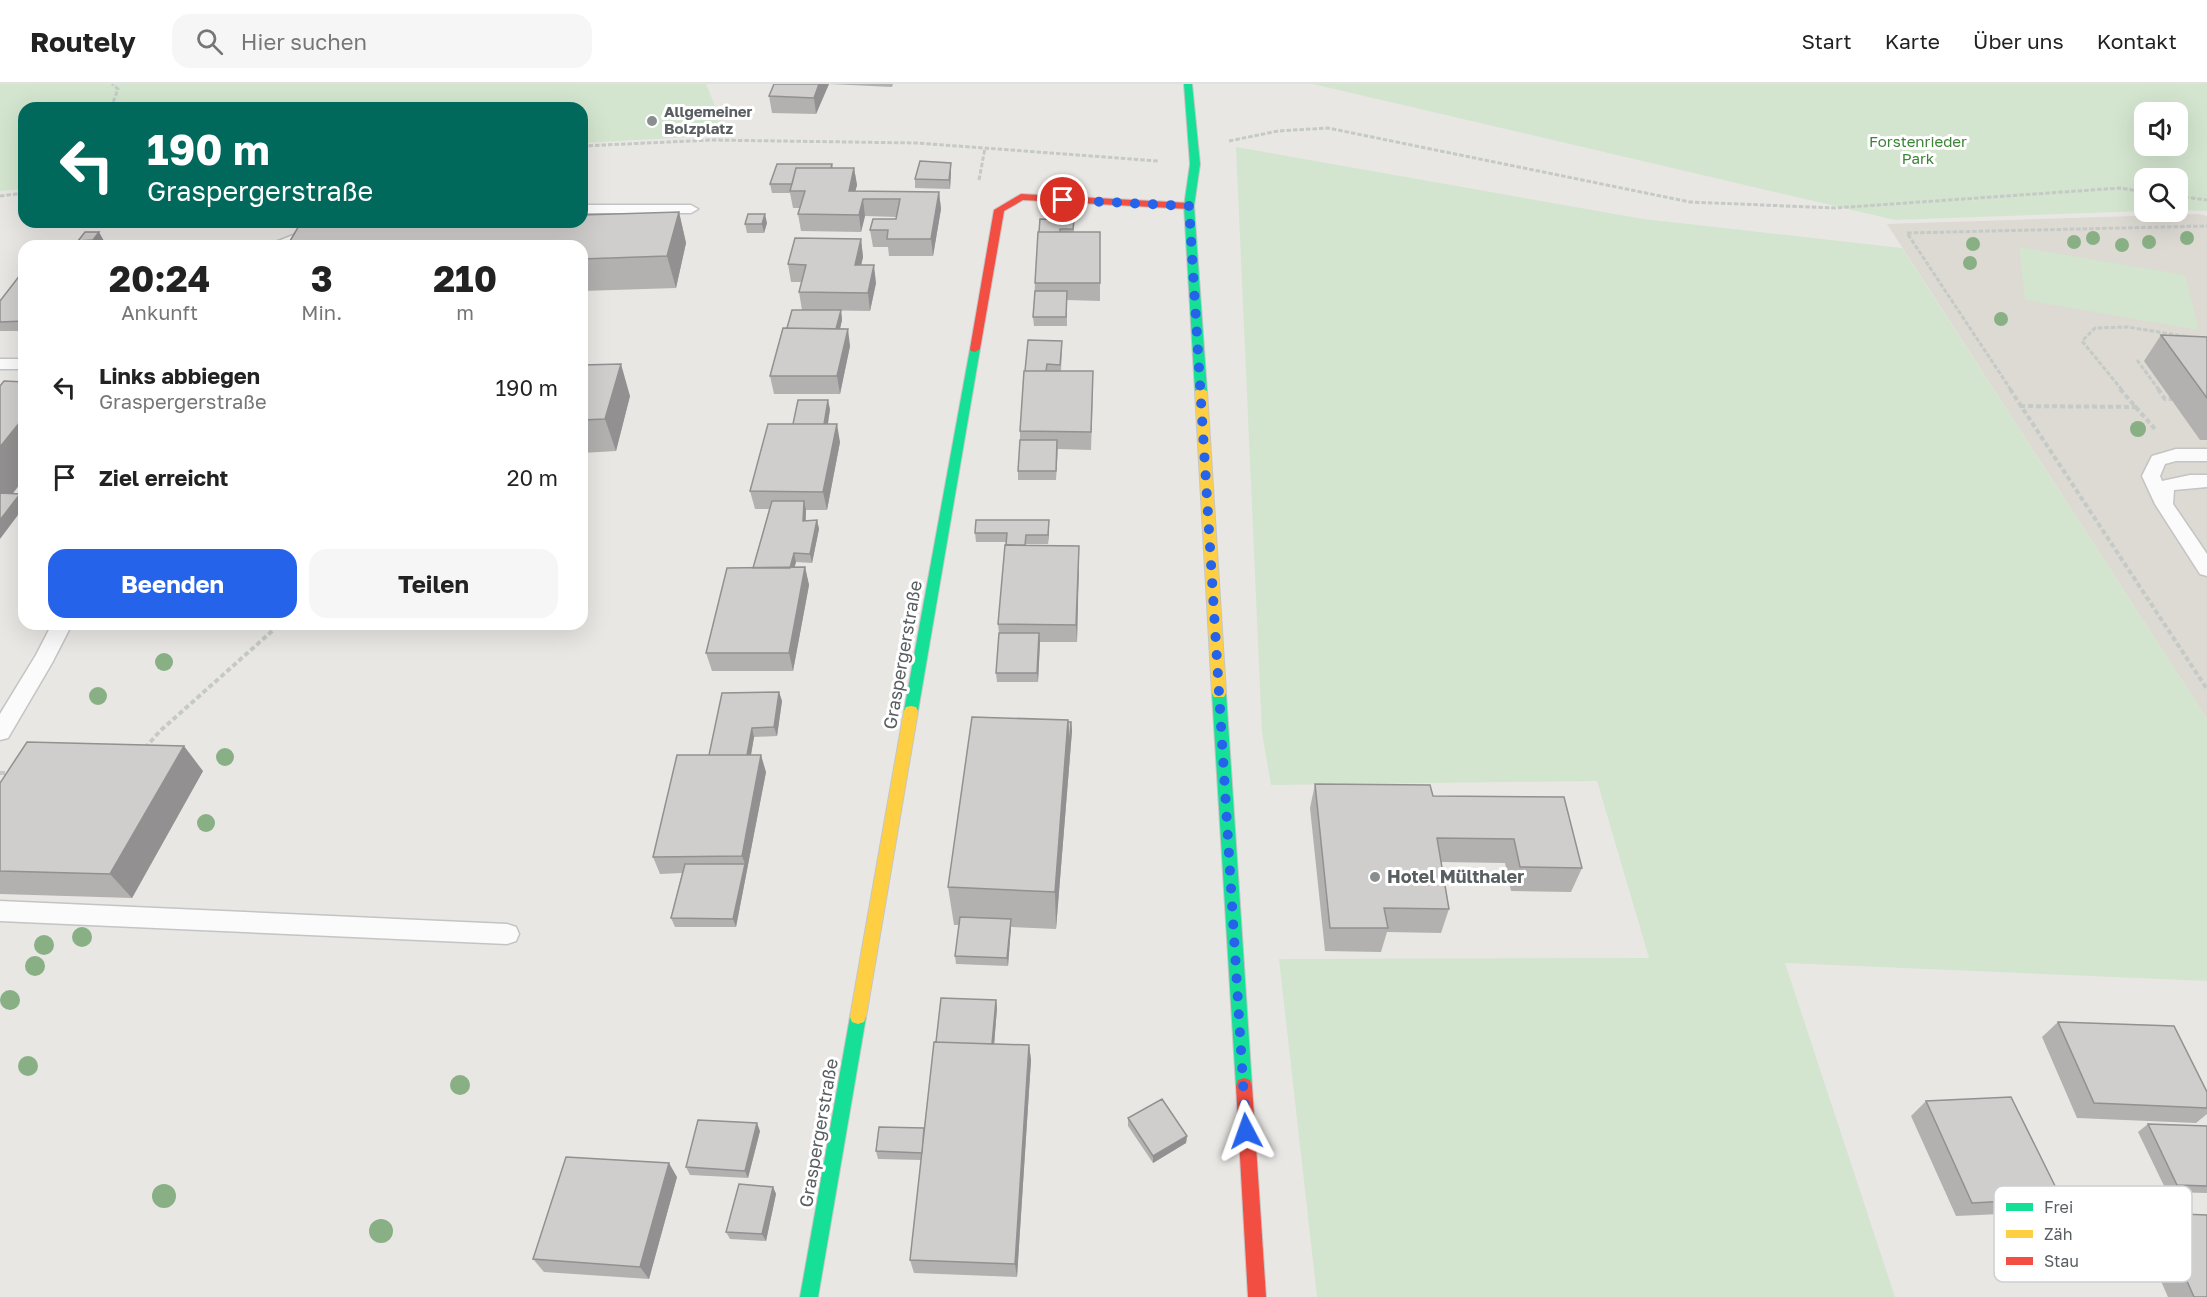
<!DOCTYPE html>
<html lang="de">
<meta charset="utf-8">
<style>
body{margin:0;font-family:"Golos Text",sans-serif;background:#f6f6f6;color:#222;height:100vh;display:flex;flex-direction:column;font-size:22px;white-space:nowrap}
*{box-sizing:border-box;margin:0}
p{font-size:20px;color:#767676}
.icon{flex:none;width:33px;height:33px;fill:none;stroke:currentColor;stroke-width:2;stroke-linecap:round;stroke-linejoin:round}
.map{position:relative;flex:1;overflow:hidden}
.details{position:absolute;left:18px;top:156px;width:570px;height:390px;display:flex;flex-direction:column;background:#fff;border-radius:18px;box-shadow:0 6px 24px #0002}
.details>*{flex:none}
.banner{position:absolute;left:18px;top:18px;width:570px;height:126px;border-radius:18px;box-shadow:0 6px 24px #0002;background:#00695c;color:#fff;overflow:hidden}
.tools{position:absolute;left:2134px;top:18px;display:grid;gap:12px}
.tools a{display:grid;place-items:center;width:54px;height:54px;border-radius:12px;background:#fff;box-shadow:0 6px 24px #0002;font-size:30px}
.pin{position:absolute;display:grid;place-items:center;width:51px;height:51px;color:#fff;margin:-26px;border:3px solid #fff;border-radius:50%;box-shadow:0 2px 6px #0007}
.me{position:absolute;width:66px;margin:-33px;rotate:356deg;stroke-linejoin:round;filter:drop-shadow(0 0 4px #0008)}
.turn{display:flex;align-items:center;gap:21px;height:126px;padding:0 30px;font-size:27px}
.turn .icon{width:78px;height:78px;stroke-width:2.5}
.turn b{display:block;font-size:42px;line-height:51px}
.eta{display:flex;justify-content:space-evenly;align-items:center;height:102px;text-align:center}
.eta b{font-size:36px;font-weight:700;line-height:42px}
.action{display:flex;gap:12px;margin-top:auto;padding:12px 30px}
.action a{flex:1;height:69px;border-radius:18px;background:#2563eb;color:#fff;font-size:24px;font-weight:700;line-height:69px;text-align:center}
.action a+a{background:#f6f6f6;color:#222}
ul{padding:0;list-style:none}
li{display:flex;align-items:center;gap:18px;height:90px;padding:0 30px}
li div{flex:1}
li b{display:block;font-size:22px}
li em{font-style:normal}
header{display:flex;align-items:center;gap:36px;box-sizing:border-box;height:84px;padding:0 30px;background:#fff;border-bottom:2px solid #e0e0e0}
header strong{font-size:28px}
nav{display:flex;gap:33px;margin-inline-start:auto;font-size:21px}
.search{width:420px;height:54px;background:#f6f6f6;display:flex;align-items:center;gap:15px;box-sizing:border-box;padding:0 21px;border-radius:18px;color:#767676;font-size:22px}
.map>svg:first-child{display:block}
.education{fill:#ddd9d3}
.green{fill:#d3e5cf;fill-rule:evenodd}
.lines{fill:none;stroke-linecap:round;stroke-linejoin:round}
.lane-casing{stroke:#c4c4c5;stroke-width:3}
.fast-casing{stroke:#c5c6c6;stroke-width:2}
.slow-casing{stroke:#c5c6c6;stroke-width:2}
.jam-casing{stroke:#c5c6c6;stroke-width:2}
.path-far1{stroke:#c5cac7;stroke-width:3;stroke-dasharray:4.5 2;stroke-linecap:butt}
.path{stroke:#c5cac7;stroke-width:4;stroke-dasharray:5 3;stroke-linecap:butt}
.lane{fill:#fcfbfb;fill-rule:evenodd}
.fast{fill:#16e098;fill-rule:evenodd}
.slow{fill:#ffcf43;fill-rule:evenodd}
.jam{fill:#f24e42;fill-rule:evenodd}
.tree{fill:#89b084}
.wall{fill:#b3b1b0}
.shaded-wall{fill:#929090}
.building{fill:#d0cecd;stroke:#929090;stroke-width:1.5}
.route{stroke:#2563eb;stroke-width:10;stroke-dasharray:0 18}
.poi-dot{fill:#8b8e8f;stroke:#fff;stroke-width:2}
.labels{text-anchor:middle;stroke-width:6;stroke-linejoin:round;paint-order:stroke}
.far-poi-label{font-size:15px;font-weight:bold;fill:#595e61;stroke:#fff;text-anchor:start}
.far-park-label{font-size:15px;fill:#3b8336;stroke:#fff}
.street-label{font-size:18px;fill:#595e61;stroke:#fff}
.poi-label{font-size:18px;font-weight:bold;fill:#595e61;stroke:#fff;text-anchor:start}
.key{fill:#fff;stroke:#cdcfd0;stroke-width:1.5}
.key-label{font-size:16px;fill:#595e61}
</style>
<header>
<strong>Routely</strong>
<div class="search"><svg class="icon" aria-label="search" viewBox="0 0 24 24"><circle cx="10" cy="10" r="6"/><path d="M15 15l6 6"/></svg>Hier suchen</div>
<nav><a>Start</a><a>Karte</a><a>Über uns</a><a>Kontakt</a></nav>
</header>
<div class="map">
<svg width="2207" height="1213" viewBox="0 0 2207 1213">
<rect width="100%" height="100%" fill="#e9e7e4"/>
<path class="education" d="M 2199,130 L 2207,132 L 2207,635 L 1887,140 Z"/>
<path class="green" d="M 0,0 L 706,0 L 727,51 L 582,59 L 582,24 L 24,24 L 24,105 L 0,107 Z
M 1313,0 L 2207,0 L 2207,127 L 2178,126 L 2178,94 L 2145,94 L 2145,127 L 1895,136 ZM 2178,28 L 2178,62 L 2145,62 L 2145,28 Z
M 1236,63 L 1643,135 L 1902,164 L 2207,635 L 2207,897 L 1785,879 L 1895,1213 L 1317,1213 L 1279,875 L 1649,874 L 1597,697 L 1271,701 L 1262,649 Z
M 2019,163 L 2185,191 L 2199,246 L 2025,216 Z"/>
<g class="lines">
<defs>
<path id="lane" d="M 582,121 L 691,121 L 698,125 L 691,129 L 582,129 Z
M 314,143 L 322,148 L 319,151 L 292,162 L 270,162 L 273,159 Z
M 0,275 L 24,275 L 24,285 L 0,285 Z
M 2176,365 L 2207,365 L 2207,377 L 2176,377 L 2165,380 L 2160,392 L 2162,397 L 2190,391 L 2207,391 L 2207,403 L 2174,406 L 2173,420 L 2207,470 L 2207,492 L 2200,490 L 2155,420 L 2142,392 L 2152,372 Z
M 52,540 L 72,540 L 52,579 L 8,654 L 0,656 L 0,630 L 36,571 Z
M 0,817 L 507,840 L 516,843 L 519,850 L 516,857 L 507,860 L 0,837 Z"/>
<path id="fast" d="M 1184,0 L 1192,0 L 1200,80 L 1194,122 L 1207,307 L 1201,310 L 1195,307 L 1184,122 L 1190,80 Z
M 975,262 L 980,265 L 918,627 L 916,631 L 906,631 L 904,627 L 970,265 Z
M 1219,604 L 1224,605 L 1226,609 L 1252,1002 L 1250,1008 L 1244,1010 L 1238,1008 L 1236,1002 L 1212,609 L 1214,605 Z
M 858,926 L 864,928 L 866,933 L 818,1213 L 800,1213 L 850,933 L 852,928 Z"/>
<path id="slow" d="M 1201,304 L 1207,307 L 1226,609 L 1224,613 L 1214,613 L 1212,609 L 1195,307 Z
M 911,622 L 916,623 L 918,627 L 866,933 L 864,938 L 858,940 L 852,938 L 850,933 L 904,627 L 906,623 Z"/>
<path id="jam" d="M 1021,110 L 1189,119 L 1194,122 L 1189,125 L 1023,116 L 1004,127 L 980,265 L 975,268 L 971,267 L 970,265 L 994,126 Z
M 1244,994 L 1250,996 L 1252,1002 L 1266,1213 L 1248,1213 L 1236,1002 L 1238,996 Z"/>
</defs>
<use href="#lane" class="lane-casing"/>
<use href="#fast" class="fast-casing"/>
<use href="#slow" class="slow-casing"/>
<use href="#jam" class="jam-casing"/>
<path class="path-far1" d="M 111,24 L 118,5 L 112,0
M 1229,57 L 1278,47 L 1328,44 L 1690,118 L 1835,124 L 2120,104 L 2145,108
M 582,62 L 712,56 L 917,59 L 1158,77
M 979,96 L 985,64
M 0,112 L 24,109
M 2178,112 L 2207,116
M 2137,276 L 2159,306
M 2011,306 L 1907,149 L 2207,142
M 2122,306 L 2082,257 L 2095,244 L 2128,243 L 2189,253"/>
<path class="path" d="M 2010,305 L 2021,322
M 2120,305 L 2155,345
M 2158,305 L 2165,315 L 2172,315
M 2137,323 L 2021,322 L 2207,605
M 145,664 L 160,647 L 280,540
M 0,689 L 11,689"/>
<use href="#lane" class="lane"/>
<use href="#fast" class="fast"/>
<use href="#slow" class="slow"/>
<use href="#jam" class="jam"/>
</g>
<g class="tree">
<circle cx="2093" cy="154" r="7"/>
<circle cx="2187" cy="154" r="7"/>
<circle cx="2074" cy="158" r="7"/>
<circle cx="2149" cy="158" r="7"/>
<circle cx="1973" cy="160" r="7"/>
<circle cx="2122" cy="161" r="7"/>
<circle cx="1970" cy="179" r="7"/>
<circle cx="2001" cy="235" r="7"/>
<circle cx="2138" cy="345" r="8"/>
<circle cx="164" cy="578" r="9"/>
<circle cx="98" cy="612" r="9"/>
<circle cx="225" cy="673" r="9"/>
<circle cx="206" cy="739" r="9"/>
<circle cx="82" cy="853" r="10"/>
<circle cx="44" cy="861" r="10"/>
<circle cx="35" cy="882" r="10"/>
<circle cx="10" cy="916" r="10"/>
<circle cx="28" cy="982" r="10"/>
<circle cx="460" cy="1001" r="10"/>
<circle cx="164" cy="1112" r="12"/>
<circle cx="381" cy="1147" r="12"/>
</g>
<path class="wall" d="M 774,0 L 893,0 L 892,3 L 829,0 L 816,30 L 772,29 L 769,12 Z
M 832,80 L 833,84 L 854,84 L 857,101 L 855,107 L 939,108 L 941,125 L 933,172 L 889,172 L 888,163 L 873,163 L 870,146 L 896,135 L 896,133 L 865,132 L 861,148 L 801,147 L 798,130 L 800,124 L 793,124 L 790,109 L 772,109 L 770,100 Z
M 951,88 L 950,105 L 915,104 L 915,95 Z
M 679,128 L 686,159 L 676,204 L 582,207 L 582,162 Z
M 1074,136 L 1074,148 L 1100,148 L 1100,217 L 1067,216 L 1067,242 L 1034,242 L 1033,233 L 1038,148 Z
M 767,139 L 764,149 L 747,149 L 745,140 Z
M 85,148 L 104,157 L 101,162 L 81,162 L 78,157 Z
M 861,155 L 863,173 L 861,181 L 876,199 L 870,227 L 802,226 L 799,208 L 802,198 L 791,198 L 788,180 Z
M 24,186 L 24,247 L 0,247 L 0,217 Z
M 841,226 L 842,236 L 840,245 L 850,262 L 840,310 L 774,310 L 770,292 L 787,244 Z
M 2161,251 L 2207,253 L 2207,356 L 2200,356 L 2144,277 Z
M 1062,266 L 1061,287 L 1093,305 L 1091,366 L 1058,365 L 1056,396 L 1018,396 L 1018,387 L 1020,356 L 1020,347 L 1024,287 Z
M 582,281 L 630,312 L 616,367 L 582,369 Z
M 830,325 L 828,340 L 840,358 L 827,426 L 806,426 L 806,437 L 817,436 L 819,445 L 812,479 L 796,478 L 794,483 L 805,483 L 809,501 L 793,587 L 712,587 L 706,569 L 753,484 L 769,425 L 755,425 L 750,407 L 793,340 Z
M 1049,446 L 1048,460 L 1026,460 L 1026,461 L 1079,462 L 1077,558 L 1040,558 L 1038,598 L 997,598 L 996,589 L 999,549 L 998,540 L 1006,458 L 976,458 L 975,449 Z
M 779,608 L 782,617 L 777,652 L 754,653 L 751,671 L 766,688 L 736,843 L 675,843 L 671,834 L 682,789 L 660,790 L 653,773 L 709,671 Z
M 1068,638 L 1071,638 L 1072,647 L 1056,845 L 1011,843 L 1008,882 L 956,880 L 955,872 L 959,841 L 954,841 L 948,803 Z
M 203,687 L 132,814 L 0,810 L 0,699 Z
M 1315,700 L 1433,712 L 1582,784 L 1571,808 L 1511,807 L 1505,779 L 1441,778 L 1449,825 L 1441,849 L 1387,848 L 1381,868 L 1325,867 L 1310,724 Z
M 996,916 L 997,924 L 994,960 L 1029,961 L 1031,976 L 1017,1193 L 914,1189 L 910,1176 L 921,1076 L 878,1075 L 876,1067 L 924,1044 L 936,958 Z
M 2058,938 L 2207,1008 L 2207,1030 L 2196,1039 L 2077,1034 L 2042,953 Z
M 1926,1017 L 2061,1114 L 2044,1128 L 1956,1132 L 1911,1032 Z
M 1128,1034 L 1187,1052 L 1186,1059 L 1153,1079 L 1128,1042 Z
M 2148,1040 L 2207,1042 L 2207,1109 L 2167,1108 L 2138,1048 Z
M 760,1047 L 748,1094 L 690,1091 L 686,1083 Z
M 677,1093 L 649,1195 L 544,1188 L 533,1175 Z
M 773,1103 L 776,1110 L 766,1157 L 730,1155 L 726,1148 Z
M 2157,1129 L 2207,1213 L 2168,1213 L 2137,1143 Z"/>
<path class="shaded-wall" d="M 819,0 L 829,0 L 816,30 L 814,14 Z
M 951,79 L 951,88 L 950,105 L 949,96 Z
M 854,84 L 857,101 L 851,125 L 849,107 Z
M 939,108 L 941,125 L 933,172 L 931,155 Z
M 863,115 L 865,132 L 861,148 L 859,131 Z
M 679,128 L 686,159 L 676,204 L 667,172 Z
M 765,130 L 767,139 L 764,149 L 762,140 Z
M 99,148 L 104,157 L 101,162 L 96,162 L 93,156 Z
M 861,155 L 863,173 L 857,199 L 855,181 Z
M 874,181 L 876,199 L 870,227 L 868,209 Z
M 841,226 L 842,236 L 836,262 L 834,253 Z
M 848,245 L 850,262 L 840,310 L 837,292 Z
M 621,280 L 630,312 L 616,367 L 605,335 Z
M 828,316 L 830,325 L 825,358 L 823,349 Z
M 24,333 L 24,395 L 0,426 L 0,363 Z
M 837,340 L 840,358 L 827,426 L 823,408 Z
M 20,410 L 24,415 L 24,423 L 0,455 L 0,436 Z
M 804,417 L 806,426 L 805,447 L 803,437 Z
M 817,436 L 819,445 L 812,479 L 810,470 Z
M 1049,436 L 1049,446 L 1048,460 L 1048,451 Z
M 1079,462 L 1079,480 L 1077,558 L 1076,541 Z
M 794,469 L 796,478 L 790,501 L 788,492 Z
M 805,483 L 809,501 L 793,587 L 789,569 Z
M 1039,549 L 1040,558 L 1038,598 L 1037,589 Z
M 779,608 L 782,617 L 777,652 L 774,643 Z
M 1068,636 L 1069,667 L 1071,638 L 1072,647 L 1056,845 L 1055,808 Z
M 752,644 L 754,653 L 748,688 L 745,679 Z
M 184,662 L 203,687 L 132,814 L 110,790 Z
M 761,671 L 766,688 L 736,843 L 733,835 L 745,780 L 742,772 Z
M 1011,835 L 1011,843 L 1008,882 L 1007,874 Z
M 996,916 L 997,924 L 993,975 L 992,967 Z
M 1029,961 L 1031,976 L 1017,1193 L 1015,1180 Z
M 757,1039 L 760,1047 L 748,1094 L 745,1087 Z
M 1187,1052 L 1186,1059 L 1153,1079 L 1153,1072 Z
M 669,1079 L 677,1093 L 649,1195 L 640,1183 Z
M 773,1103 L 776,1110 L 766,1157 L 762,1150 Z"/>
<path class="building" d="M 774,0 L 819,0 L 814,14 L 769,12 Z
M 920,77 L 951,79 L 949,96 L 915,95 Z
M 777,80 L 832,80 L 831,84 L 796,84 L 792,100 L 770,100 Z
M 796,84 L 854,84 L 849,107 L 939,108 L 931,155 L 887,155 L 888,146 L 870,146 L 873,135 L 896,135 L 900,115 L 863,115 L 859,131 L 798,130 L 805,107 L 790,107 Z
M 679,128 L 667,172 L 582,175 L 582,162 L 287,162 L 300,140 L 353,138 L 582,138 L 582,131 Z
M 748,130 L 765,130 L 762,140 L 745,140 Z
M 1040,135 L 1074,136 L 1073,145 L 1060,145 L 1060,148 L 1039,148 Z
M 85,148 L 99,148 L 93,156 L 78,157 Z
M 1038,148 L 1100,148 L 1100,199 L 1035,199 Z
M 795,154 L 861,155 L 855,181 L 874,181 L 868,209 L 799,208 L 806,181 L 788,180 Z
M 24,186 L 24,237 L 0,238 L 0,217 Z
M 1035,207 L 1067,207 L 1066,233 L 1033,233 Z
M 792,226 L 841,226 L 836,245 L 787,244 Z
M 783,244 L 848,245 L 837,292 L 770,292 Z
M 2161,251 L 2207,253 L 2207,314 Z
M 1028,256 L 1062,257 L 1060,281 L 1047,280 L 1046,287 L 1025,287 Z
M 621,280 L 605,335 L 582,336 L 582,281 Z
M 1024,287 L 1093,287 L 1091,348 L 1020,347 Z
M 4,297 L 24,298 L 24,333 L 0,363 L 0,302 Z
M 798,316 L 828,316 L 824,340 L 793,340 Z
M 768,340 L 837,340 L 823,408 L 750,407 Z
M 1020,356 L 1057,356 L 1056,387 L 1018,387 Z
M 0,409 L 20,410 L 0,436 Z
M 772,417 L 804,417 L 803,437 L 817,436 L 810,470 L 794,469 L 790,484 L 753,484 Z
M 976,436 L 1049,436 L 1048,451 L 1026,451 L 1025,461 L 1006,461 L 1007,449 L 975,449 Z
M 1005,461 L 1079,462 L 1076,541 L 998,540 Z
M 805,483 L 789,569 L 706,569 L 727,484 Z
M 999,549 L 1039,549 L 1037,589 L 996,589 Z
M 779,608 L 774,643 L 752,644 L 747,671 L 709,671 L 722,609 Z
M 972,633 L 1068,636 L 1055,808 L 948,803 Z
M 1068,638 L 1071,638 L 1069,667 Z
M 27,658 L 184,662 L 110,790 L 0,787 L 0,699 Z
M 677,671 L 761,671 L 742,772 L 653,773 Z
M 1315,700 L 1430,701 L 1433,712 L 1564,713 L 1582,784 L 1520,783 L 1514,755 L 1437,754 L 1449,825 L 1384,824 L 1388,844 L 1330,844 Z
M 685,780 L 745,780 L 733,835 L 671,834 Z
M 960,833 L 1011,835 L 1007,874 L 955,872 Z
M 941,914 L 996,916 L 992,960 L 936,958 Z
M 2058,938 L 2174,942 L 2207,1008 L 2207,1024 L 2094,1019 Z
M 934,958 L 1029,961 L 1015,1180 L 910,1176 Z
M 2011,1013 L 2061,1114 L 1972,1119 L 1926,1017 Z
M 1162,1015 L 1187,1052 L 1153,1072 L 1128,1034 Z
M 698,1036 L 757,1039 L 745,1087 L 686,1083 Z
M 2148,1040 L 2207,1042 L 2207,1102 L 2177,1101 Z
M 879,1043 L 924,1044 L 922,1069 L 876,1067 Z
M 566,1073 L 669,1079 L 640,1183 L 533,1175 Z
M 739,1100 L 773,1103 L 762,1150 L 726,1148 Z
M 2157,1129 L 2207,1131 L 2207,1213 L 2194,1213 Z"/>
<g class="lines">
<path class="route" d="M 1063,116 L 1189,122 L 1246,1047"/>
</g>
<g class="poi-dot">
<circle cx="652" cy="37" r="6"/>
<circle cx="1375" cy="793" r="6"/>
</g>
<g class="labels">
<g class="far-poi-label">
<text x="664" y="33">Allgemeiner<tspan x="664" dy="17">Bolzplatz</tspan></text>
</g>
<g class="far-park-label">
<text x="1918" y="63">Forstenrieder<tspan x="1918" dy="17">Park</tspan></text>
</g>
<g class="street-label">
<text transform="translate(903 571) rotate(-80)" y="6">Graspergerstraße</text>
<text transform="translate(819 1049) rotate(-80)" y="6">Graspergerstraße</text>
</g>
<g class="poi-label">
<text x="1387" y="799">Hotel Mülthaler</text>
</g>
</g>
<rect x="1994" y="1102" width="198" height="96" rx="9" class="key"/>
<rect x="2006" y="1119" width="27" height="8" fill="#16e098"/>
<rect x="2006" y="1146" width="27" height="8" fill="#ffcf43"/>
<rect x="2006" y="1173" width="27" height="8" fill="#f24e42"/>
<g class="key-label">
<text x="2044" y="1129">Frei</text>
<text x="2044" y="1156">Zäh</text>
<text x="2044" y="1183">Stau</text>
</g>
</svg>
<div class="tools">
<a><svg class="icon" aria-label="sound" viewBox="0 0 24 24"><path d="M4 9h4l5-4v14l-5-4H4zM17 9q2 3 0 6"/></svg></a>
<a><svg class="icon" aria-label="search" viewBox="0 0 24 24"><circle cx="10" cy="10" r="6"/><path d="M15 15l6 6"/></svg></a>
</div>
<div class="pin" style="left:1063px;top:116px;background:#d93025"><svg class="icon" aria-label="arrive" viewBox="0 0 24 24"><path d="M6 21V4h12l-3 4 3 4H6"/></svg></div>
<svg class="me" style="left:1246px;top:1047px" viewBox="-20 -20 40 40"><path d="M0-17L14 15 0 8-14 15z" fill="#2563eb" stroke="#fff" stroke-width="4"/></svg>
<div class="banner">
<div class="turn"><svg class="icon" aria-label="left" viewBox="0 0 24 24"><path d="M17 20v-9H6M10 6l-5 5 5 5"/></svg><div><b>190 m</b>Graspergerstraße</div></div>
</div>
<section class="details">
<div class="eta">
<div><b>20:24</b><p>Ankunft</p></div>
<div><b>3</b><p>Min.</p></div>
<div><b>210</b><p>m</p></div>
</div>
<ul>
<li><svg class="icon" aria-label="left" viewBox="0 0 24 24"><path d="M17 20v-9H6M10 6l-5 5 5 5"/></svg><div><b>Links abbiegen</b><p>Graspergerstraße</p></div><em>190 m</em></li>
<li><svg class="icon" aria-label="arrive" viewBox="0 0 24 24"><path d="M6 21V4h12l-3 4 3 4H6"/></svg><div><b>Ziel erreicht</b></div><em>20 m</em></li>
</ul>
<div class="action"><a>Beenden</a><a>Teilen</a></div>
</section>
</div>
